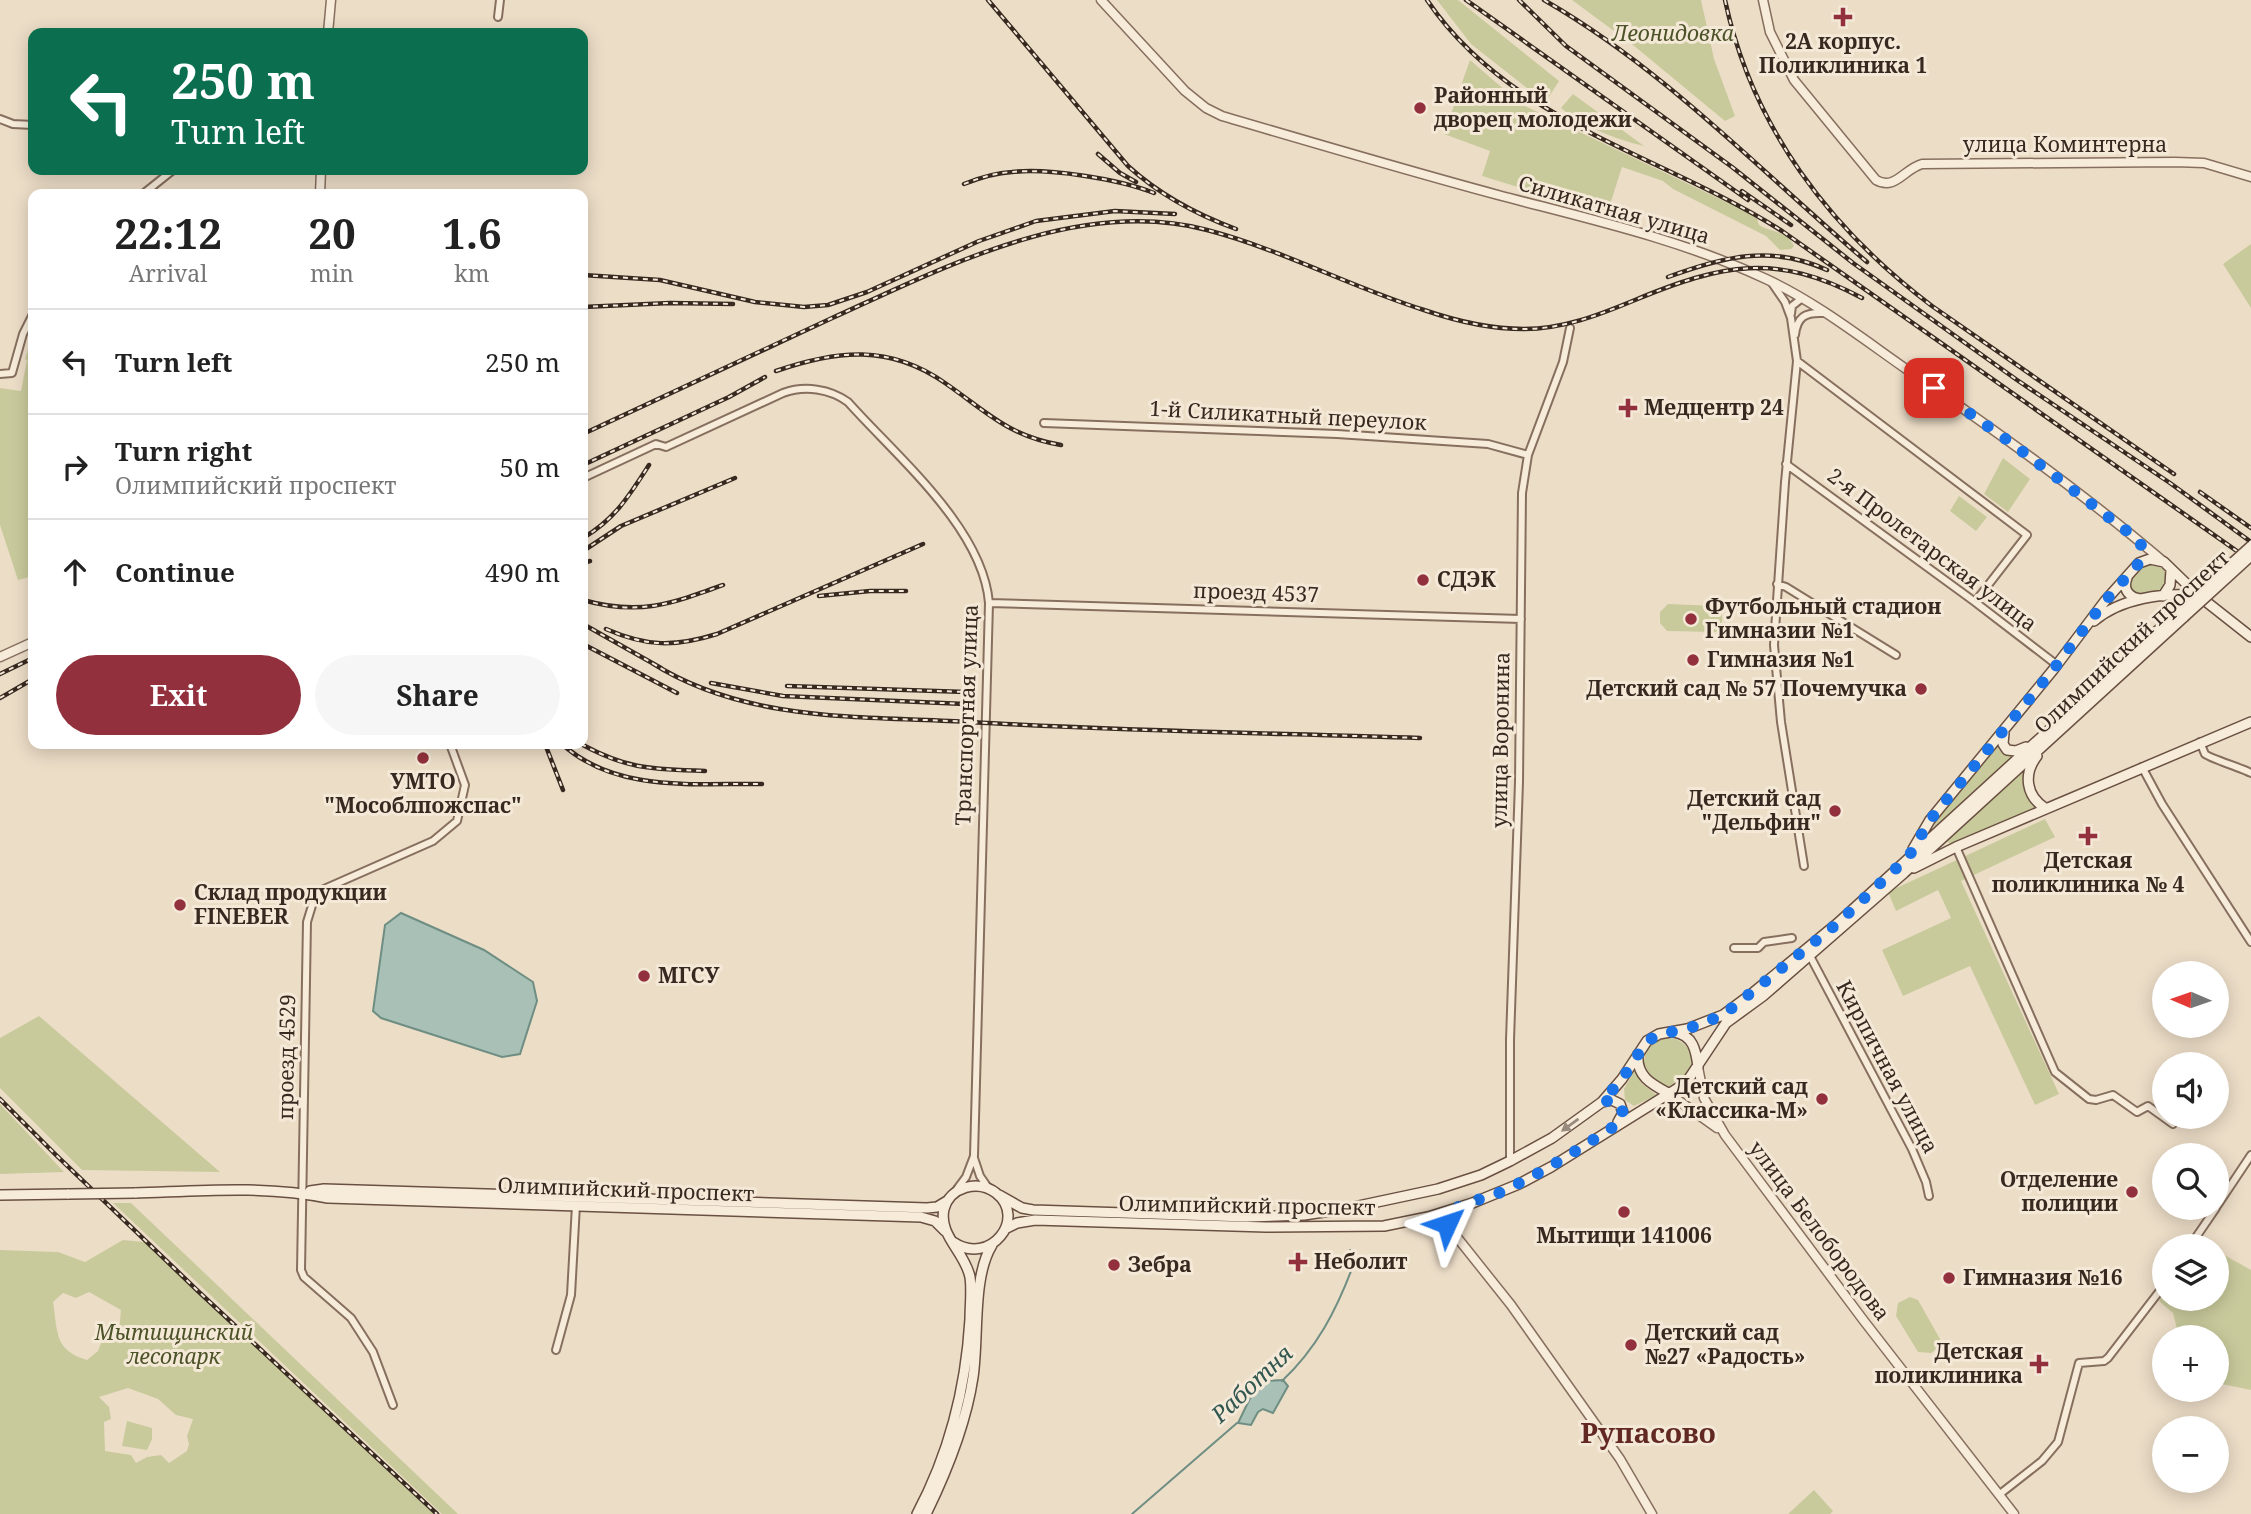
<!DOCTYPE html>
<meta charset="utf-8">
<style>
body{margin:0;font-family:"Noto Serif",serif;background:#f6f6f6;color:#222;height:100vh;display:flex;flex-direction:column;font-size:26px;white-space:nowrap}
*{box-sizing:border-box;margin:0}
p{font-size:23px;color:#767676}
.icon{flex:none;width:38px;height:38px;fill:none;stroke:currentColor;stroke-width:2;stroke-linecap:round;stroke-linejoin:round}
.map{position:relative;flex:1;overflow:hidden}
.panel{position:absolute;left:28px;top:189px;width:560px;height:560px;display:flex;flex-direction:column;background:#fff;border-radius:14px;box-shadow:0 4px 18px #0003}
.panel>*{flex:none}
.banner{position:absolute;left:28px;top:28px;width:560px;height:147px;border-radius:14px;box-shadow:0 4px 18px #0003;background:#0b6e4f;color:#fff;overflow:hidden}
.needle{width:46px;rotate:272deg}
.controls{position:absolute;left:2152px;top:961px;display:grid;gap:14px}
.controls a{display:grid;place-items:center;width:77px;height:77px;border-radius:50%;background:#fff;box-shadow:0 4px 18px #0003;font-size:35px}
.pin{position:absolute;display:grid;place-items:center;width:60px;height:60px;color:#fff;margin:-30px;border-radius:14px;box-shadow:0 4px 10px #0006}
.me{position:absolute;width:77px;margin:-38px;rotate:48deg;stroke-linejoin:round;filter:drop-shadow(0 0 5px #0008)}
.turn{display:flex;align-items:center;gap:24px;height:147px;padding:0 28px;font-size:32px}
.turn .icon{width:91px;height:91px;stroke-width:2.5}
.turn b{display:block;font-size:49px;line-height:60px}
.eta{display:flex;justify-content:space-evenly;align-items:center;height:119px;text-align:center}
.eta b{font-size:42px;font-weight:700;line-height:49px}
.button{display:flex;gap:14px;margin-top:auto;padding:14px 28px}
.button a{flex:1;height:80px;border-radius:42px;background:#92313d;color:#fff;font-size:28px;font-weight:700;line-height:80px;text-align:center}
.button a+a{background:#f6f6f6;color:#222}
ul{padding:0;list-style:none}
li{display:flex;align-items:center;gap:21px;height:105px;padding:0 28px;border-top:2px solid #e0e0e0}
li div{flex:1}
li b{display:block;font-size:26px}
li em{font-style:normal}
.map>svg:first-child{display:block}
.green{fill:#c9ca9c;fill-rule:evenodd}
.water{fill:#a8c0b6;stroke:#6f8e83;stroke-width:2}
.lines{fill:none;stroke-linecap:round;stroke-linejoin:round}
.stream{stroke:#6f8e83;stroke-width:2}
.minor-casing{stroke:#876f5e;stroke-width:10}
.tertiary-casing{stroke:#876f5e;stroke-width:11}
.secondary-casing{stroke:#695041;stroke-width:12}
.minor{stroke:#f7ebda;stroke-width:6}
.tertiary{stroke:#f7ebda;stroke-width:8}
.secondary{stroke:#f7ebda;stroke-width:9}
.rail-casing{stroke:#382920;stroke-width:4.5}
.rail{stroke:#f4e8d7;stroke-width:2;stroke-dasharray:5;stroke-linecap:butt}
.secondary-bridge-casing{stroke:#695041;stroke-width:12;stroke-linecap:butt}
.secondary-bridge{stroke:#f7ebda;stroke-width:9}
.oneway{fill:#988a7d}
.route{stroke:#1a73e8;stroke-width:12;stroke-dasharray:0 21.6}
.poi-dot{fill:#92313d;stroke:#f4e8d7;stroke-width:2.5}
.labels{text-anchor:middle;stroke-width:6;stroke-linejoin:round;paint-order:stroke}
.park-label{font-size:21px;font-style:italic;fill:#4d5328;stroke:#f4e8d7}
.poi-label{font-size:21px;font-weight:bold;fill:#382920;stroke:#f4e8d7;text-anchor:start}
.street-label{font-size:21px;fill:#382920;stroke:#f4e8d7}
.water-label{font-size:23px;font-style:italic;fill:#315750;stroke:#f4e8d7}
.district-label{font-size:28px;font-weight:bold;fill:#622822;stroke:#f4e8d7}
</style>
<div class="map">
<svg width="2251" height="1514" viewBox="0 0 2251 1514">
<rect width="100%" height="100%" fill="#ecddc7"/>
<path class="green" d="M 1437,0 L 1458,0 L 1559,81 L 1547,100 L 1527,88 L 1471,44 Z
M 1572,0 L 1701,0 L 1714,59 L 1735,116 L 1725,121 L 1633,45 Z
M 1470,60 L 1521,104 L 1745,211 L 1757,219 L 1759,225 C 1772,233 1786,230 1794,246 L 1791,249 L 1780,250 L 1766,236 L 1673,189 L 1663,181 L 1622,167 L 1607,214 L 1482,176 L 1490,151 L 1444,134 Z
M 1573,94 L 1644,146 C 1612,138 1587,128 1561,108 Z
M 2251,244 L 2251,308 L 2223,264 Z
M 33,334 L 33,576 L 18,580 L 0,525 L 0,388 L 21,391 L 27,360 L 25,359 Z
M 2003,458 L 2030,479 L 2008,512 L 1984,494 Z
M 1959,496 L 1987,517 L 1976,531 L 1950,511 Z
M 2147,563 C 2184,569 2165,599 2135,594 L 2131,588 C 2130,576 2137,569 2147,563 Z
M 1668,604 L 1717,606 C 1724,616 1724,621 1717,632 L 1667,631 L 1660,623 L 1660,612 Z
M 2000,742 L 2007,754 L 2016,756 L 1935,827 L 1934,821 Z
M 2023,769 L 2024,781 L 2039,807 L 1950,844 L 1946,840 Z
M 2045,819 L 2055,837 L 1961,881 L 2059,1094 L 2035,1105 L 1970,966 L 1903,996 L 1882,950 L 1951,918 L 1938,890 L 1896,911 L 1888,892 Z
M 39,1016 L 220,1172 L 82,1170 L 0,1088 L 0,1038 Z
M1644 1062a24 24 0 1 1 48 0a24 24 0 1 1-48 0Z
M 1635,1070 L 1642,1084 L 1657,1095 L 1634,1106 L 1625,1100 L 1624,1089 Z
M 0,1104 L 64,1172 L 0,1174 Z
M 113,1203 L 131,1203 L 458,1514 L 442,1514 Z
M 123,1240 L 144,1242 L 434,1514 L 0,1514 L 0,1250 L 58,1252 L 85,1262 ZM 89,1292 L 121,1310 L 119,1332 L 103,1338 L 98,1351 L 87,1360 C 54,1350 58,1333 53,1302 L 63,1293 L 76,1298 ZM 128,1388 L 158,1399 L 176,1415 L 193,1419 L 187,1436 L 189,1444 L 187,1451 L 169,1463 L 161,1455 L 147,1457 L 136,1463 L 131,1455 L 105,1451 L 104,1422 L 111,1419 L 109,1407 L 99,1397 Z
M 2217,1251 L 2251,1270 L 2251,1390 L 2217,1383 L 2217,1337 L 2179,1337 L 2173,1313 L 2159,1301 L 2165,1292 L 2165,1298 L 2217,1298 Z
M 1910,1297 L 1918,1300 L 1940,1339 L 1938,1348 L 1931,1353 L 1918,1352 L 1896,1316 L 1898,1303 Z
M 127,1421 L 152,1428 L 152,1439 L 147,1450 L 122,1446 Z
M 1814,1490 L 1833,1511 L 1830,1514 L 1788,1514 Z"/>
<path class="water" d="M 401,913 L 484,950 L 533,982 L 537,1001 L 520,1054 L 502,1057 L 381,1018 L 373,1011 L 385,925 Z
M 1283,1380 L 1288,1386 L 1273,1413 L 1263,1409 L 1258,1412 L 1251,1425 L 1238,1423 L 1254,1390 L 1264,1381 Z"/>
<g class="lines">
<path class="stream" d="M 1282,1381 C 1317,1348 1336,1311 1353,1266 L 1349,1262 L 1350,1250
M 1132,1514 L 1237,1423"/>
<defs>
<path id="minor" d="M 498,17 L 500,0
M 0,119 L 13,124 L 33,125
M 143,194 L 173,170
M 1772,283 L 1785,302 L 1791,318 L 1797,361 L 1785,482 L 1774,645 L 1781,722 L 1804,866
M 1791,314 L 1792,306 L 1801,299
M 1795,335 C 1797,317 1805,312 1823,313
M 1797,361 L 2027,535 L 1975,602
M 0,374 L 12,373 L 23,334 L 33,314
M 1044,423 L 1337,434 L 1488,444 L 1528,455
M 1786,464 L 1975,602 L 2057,665
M 583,478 L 656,444 L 666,447 L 783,393 C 805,385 830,389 848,402 C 896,456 983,528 989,603 L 974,1156 L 966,1177 L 957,1189
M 1777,584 L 1786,587 L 1896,655
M 989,603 L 1521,619
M 2200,742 C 2201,744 2204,752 2205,754 C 2209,758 2242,768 2251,773
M 2142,767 L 2162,804 L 2251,942
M 1956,847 L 2055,1072 L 2089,1099 L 2096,1100 L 2113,1095 L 2137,1112 L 2148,1106 L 2173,1124
M 1734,948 L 1758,948 L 1764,942 L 1792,938
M 1810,956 L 1912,1149 L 1926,1182 L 1929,1196
M 974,1158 L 980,1176 L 989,1189
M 1510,1161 L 1510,1040 L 1519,782 L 1522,493 L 1528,455 L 1563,362 L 1570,328
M 2217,1206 L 2251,1155
M 2190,1246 L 2216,1208
M 556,1350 L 571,1295 L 576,1205
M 393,1405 L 373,1352 L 351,1318 L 304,1277 L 301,1270 L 307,922 L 314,899 L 324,889 L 433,841 L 457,821 L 465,785 L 450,744
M 2000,1494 L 2042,1461 L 2058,1442 L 2079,1363 L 2104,1361 L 2108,1358 L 2165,1284"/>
<path id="tertiary" d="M 1101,0 L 1185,91 L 1206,108 L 1222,116 C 1314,143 1405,170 1498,195 C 1589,219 1680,239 1766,279 C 1816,302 1863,339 1909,371 C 1996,431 2083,493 2164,562
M 1763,0 L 1770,32 L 1794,80 L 1876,180 C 1895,191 1904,169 1922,164 L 2175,162 L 2204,163 L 2251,177
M 328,33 L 331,0
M 320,194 L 321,170
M 0,657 L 33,642
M 1698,1067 L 1704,1098 L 1725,1135 L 1864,1321 L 2014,1514
M 1668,1093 L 1717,1128
M 1431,1217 L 1437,1218 L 1448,1226 L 1511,1305 L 1620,1459 L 1652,1514"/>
<path id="secondary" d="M 2127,578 C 2122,590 2130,598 2141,599
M 2163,596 L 2170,585 L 2171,570
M 2094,621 C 2121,598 2164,592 2199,596
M 2004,733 L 2003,744 L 2007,750 L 2016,751 L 2026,747
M 2037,756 C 2023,774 2026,796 2045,808
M 1913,849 L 1930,820 L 2053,670 L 2105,601 L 2139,563 L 2150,559 L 2164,562 L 2199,596 L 2251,637
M 1914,868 L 1956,847 L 2251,722
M 1674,1032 C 1693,1035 1696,1050 1698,1067
M 1638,1054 C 1636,1076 1651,1084 1668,1093
M 1603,1102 L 1612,1100 L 1620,1104 L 1623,1113 L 1618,1122
M 310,1191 L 324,1189 L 927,1208 L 937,1207 L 947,1201
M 135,1193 C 199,1191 264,1185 328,1198 L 921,1217 L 935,1221 L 945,1231
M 0,1195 L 69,1194
M 999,1195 L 1022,1208 L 1033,1210 L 1247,1217 L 1304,1215 L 1344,1209 L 1438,1189 L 1481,1175 L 1510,1161 L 1552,1138 L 1602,1102 L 1622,1079 L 1647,1041 L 1659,1034 L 1687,1029 L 1723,1015 L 1754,992 L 1838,923 L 2178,612
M 1005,1229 L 1017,1223 L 1035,1220 L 1266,1227 L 1384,1226 L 1428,1217 L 1470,1204 L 1519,1184 L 1551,1167 L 1686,1083 L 1726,1023 L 1763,996 L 1904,873 L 2184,617
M 917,1514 C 949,1454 966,1387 970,1319 C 970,1306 972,1290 970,1277 C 965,1252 938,1235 944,1209 C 950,1187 978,1179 996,1193 C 1028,1218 990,1267 953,1242
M 926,1514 C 947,1471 966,1424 973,1377 C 979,1338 972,1277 992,1245"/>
</defs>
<use href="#minor" class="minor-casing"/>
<use href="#tertiary" class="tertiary-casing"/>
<use href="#secondary" class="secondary-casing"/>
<use href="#minor" class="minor"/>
<use href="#tertiary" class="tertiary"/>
<use href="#secondary" class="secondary"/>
<defs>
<path id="rail" d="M 988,0 L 1128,166 C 1160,195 1195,214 1236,229
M 1427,0 C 1510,123 1663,155 1782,231 L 2251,561
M 1466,0 L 1748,200
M 1519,0 L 1566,46 L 1732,167 L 1853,263 L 2017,380 L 2170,483 L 2251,542
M 1544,0 C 1666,70 1761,172 1867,262
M 1725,0 C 1752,127 1830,229 1932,306 L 2174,474
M 1098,154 L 1120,173 L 1136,182
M 964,184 C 979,178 995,173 1012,172 C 1049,168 1119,179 1154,193
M 1742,191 L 1791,225
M 583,275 L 660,280 L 755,302 L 804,307 L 828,305 L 867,292 L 979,241 L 1036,221 L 1115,211 L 1175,214
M 1668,277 C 1723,257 1770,244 1827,270
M 583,307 L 670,303 L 733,304
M 776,371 C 837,350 889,344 945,383 C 987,412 1008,436 1061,445
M 583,434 C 665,396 747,357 830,319 C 943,268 1079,196 1207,230 C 1280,249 1351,287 1424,310 C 1456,321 1489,329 1524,329 C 1563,329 1599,315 1635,300 C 1722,264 1776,252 1862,298
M 583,465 L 729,397 L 765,377
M 2200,492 L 2251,528
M 583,538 C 615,519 629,496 649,465
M 583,551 L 621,526 L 735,478
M 583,563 L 590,561
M 819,596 L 870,591 L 906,591
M 583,600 C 639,616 671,604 723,585
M 583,624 L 661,668
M 606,629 C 647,647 675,647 717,634 L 923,544
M 583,644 L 677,693
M 652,663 C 747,723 863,716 971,722 C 1120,731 1270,733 1420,738
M 0,674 L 33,658
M 711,683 L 783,696 L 965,704
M 787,686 L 966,692
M 0,698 L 33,679
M 545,744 L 563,790
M 562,744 C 616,793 694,783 762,784
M 581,744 C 629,770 652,769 705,771
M 0,1099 L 56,1155 L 198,1291 L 437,1514"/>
</defs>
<use href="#rail" class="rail-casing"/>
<use href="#rail" class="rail"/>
<defs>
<path id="secondary-bridge" d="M 2178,612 L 2251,546
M 2184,617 L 2251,556
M 69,1194 L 135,1193"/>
</defs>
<use href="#secondary-bridge" class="secondary-bridge-casing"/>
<use href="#secondary-bridge" class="secondary-bridge"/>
</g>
<defs><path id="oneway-solid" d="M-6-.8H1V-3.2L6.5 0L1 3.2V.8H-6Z" transform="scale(1.75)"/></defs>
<use class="oneway" href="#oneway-solid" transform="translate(1570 1125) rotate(144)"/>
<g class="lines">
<path class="route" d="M 1447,1224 C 1447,1204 1478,1201 1494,1195 C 1538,1176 1577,1150 1618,1124 L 1623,1113 L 1620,1104 L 1612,1100 L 1602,1102 L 1622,1079 L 1647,1041 L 1660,1034 L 1687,1029 L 1723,1015 L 1838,923 L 1909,856 L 1930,820 L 2053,670 L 2105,601 L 2139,563 L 2143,553 L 2140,541 L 2014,445 L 1934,388"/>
</g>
<g class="poi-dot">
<path d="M1839.5 6.5h7v7h7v7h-7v7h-7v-7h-7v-7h7z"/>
<circle cx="1420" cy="108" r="7"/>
<path d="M1624.5 397.5h7v7h7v7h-7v7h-7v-7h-7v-7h7z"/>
<circle cx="1423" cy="580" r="7"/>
<circle cx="1691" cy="619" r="7"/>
<circle cx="1693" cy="660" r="7"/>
<circle cx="1921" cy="689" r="7"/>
<circle cx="423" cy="758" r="7"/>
<circle cx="1835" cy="811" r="7"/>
<path d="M2084.5 825.5h7v7h7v7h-7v7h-7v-7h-7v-7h7z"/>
<circle cx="180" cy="905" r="7"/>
<circle cx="644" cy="976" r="7"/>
<circle cx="1822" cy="1099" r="7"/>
<circle cx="2132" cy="1192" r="7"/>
<circle cx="1624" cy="1212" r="7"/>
<path d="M1294.5 1251.5h7v7h7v7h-7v7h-7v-7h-7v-7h7z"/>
<circle cx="1114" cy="1265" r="7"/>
<circle cx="1949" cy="1278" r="7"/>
<circle cx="1631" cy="1345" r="7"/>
<path d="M2035.5 1353.5h7v7h7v7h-7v7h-7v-7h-7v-7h7z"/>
</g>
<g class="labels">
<g class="park-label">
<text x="1673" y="41">Леонидовка</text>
<text x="174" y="1340">Мытищинский<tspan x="174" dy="24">лесопарк</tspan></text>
</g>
<g class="poi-label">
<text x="1843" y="49" text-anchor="middle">2А корпус.<tspan x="1843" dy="24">Поликлиника 1</tspan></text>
<text x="1434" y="103">Районный<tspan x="1434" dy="24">дворец молодежи</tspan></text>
<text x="1644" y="415">Медцентр 24</text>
<text x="1437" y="587">СДЭК</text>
<text x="1705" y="614">Футбольный стадион<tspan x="1705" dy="24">Гимназии №1</tspan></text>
<text x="1707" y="667">Гимназия №1</text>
<text x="1907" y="696" text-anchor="end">Детский сад № 57 Почемучка</text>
<text x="423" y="789" text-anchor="middle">УМТО<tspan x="423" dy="24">"Мособлпожспас"</tspan></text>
<text x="1821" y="806" text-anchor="end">Детский сад<tspan x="1821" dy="24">"Дельфин"</tspan></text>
<text x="2088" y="868" text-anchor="middle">Детская<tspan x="2088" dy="24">поликлиника № 4</tspan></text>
<text x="194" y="900">Склад продукции<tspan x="194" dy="24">FINEBER</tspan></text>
<text x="658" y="983">МГСУ</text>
<text x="1808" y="1094" text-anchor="end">Детский сад<tspan x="1808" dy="24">«Классика-М»</tspan></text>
<text x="2118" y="1187" text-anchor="end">Отделение<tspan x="2118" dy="24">полиции</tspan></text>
<text x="1624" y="1243" text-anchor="middle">Мытищи 141006</text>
<text x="1314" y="1269">Неболит</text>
<text x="1128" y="1272">Зебра</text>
<text x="1963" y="1285">Гимназия №16</text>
<text x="1645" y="1340">Детский сад<tspan x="1645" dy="24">№27 «Радость»</tspan></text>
<text x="2023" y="1359" text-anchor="end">Детская<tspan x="2023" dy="24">поликлиника</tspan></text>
</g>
<g class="street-label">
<text x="2065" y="152">улица Коминтерна</text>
<text transform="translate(1614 210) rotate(16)" y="7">Силикатная улица</text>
<text transform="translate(1288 416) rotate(3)" y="7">1-й Силикатный переулок</text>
<text transform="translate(1932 550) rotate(37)" y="7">2-я Пролетарская улица</text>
<text transform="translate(1256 593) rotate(2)" y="7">проезд 4537</text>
<text transform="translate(2132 642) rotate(-43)" y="7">Олимпийский проспект</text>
<text transform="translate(967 715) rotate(-88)" y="7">Транспортная улица</text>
<text transform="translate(1501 740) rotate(-89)" y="7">улица Воронина</text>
<text transform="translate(287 1057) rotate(-89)" y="7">проезд 4529</text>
<text transform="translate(1887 1067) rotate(62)" y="7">Кирпичная улица</text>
<text transform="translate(626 1190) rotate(2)" y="7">Олимпийский проспект</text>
<text transform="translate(1247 1206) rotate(1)" y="7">Олимпийский проспект</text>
<text transform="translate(1819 1231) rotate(53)" y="7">улица Белобородова</text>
</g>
<g class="water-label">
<text transform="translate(1252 1384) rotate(-43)" y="8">Работня</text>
</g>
<g class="district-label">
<text x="1648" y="1443">Рупасово</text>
</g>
</g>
</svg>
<div class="controls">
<a><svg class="needle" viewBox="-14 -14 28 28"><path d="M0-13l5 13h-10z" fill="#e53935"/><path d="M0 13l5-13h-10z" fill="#767676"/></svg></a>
<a><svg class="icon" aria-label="sound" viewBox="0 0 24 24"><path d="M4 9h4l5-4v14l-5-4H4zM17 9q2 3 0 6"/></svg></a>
<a><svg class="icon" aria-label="search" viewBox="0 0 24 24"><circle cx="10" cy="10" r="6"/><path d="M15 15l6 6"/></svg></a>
<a><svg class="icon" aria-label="layers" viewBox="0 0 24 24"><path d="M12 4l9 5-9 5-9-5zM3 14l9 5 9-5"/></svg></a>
<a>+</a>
<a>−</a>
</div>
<div class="pin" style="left:1934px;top:388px;background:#d93025"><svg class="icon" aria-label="arrive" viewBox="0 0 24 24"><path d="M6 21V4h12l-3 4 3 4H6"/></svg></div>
<svg class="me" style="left:1447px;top:1224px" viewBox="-20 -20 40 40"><path d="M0-17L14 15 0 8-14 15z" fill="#1a73e8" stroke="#fff" stroke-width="4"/></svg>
<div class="banner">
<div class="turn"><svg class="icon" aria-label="left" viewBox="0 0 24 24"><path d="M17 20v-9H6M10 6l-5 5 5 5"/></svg><div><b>250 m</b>Turn left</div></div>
</div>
<section class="panel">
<div class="eta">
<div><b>22:12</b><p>Arrival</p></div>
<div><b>20</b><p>min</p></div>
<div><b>1.6</b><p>km</p></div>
</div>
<ul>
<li><svg class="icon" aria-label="left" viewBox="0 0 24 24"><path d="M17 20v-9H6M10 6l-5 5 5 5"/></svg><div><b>Turn left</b></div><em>250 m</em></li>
<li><svg class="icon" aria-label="right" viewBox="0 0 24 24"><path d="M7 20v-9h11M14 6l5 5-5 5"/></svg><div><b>Turn right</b><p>Олимпийский проспект</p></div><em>50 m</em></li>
<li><svg class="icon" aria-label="ahead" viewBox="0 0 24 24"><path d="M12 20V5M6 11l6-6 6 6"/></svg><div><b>Continue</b></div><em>490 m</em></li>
</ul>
<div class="button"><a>Exit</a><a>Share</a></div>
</section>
</div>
